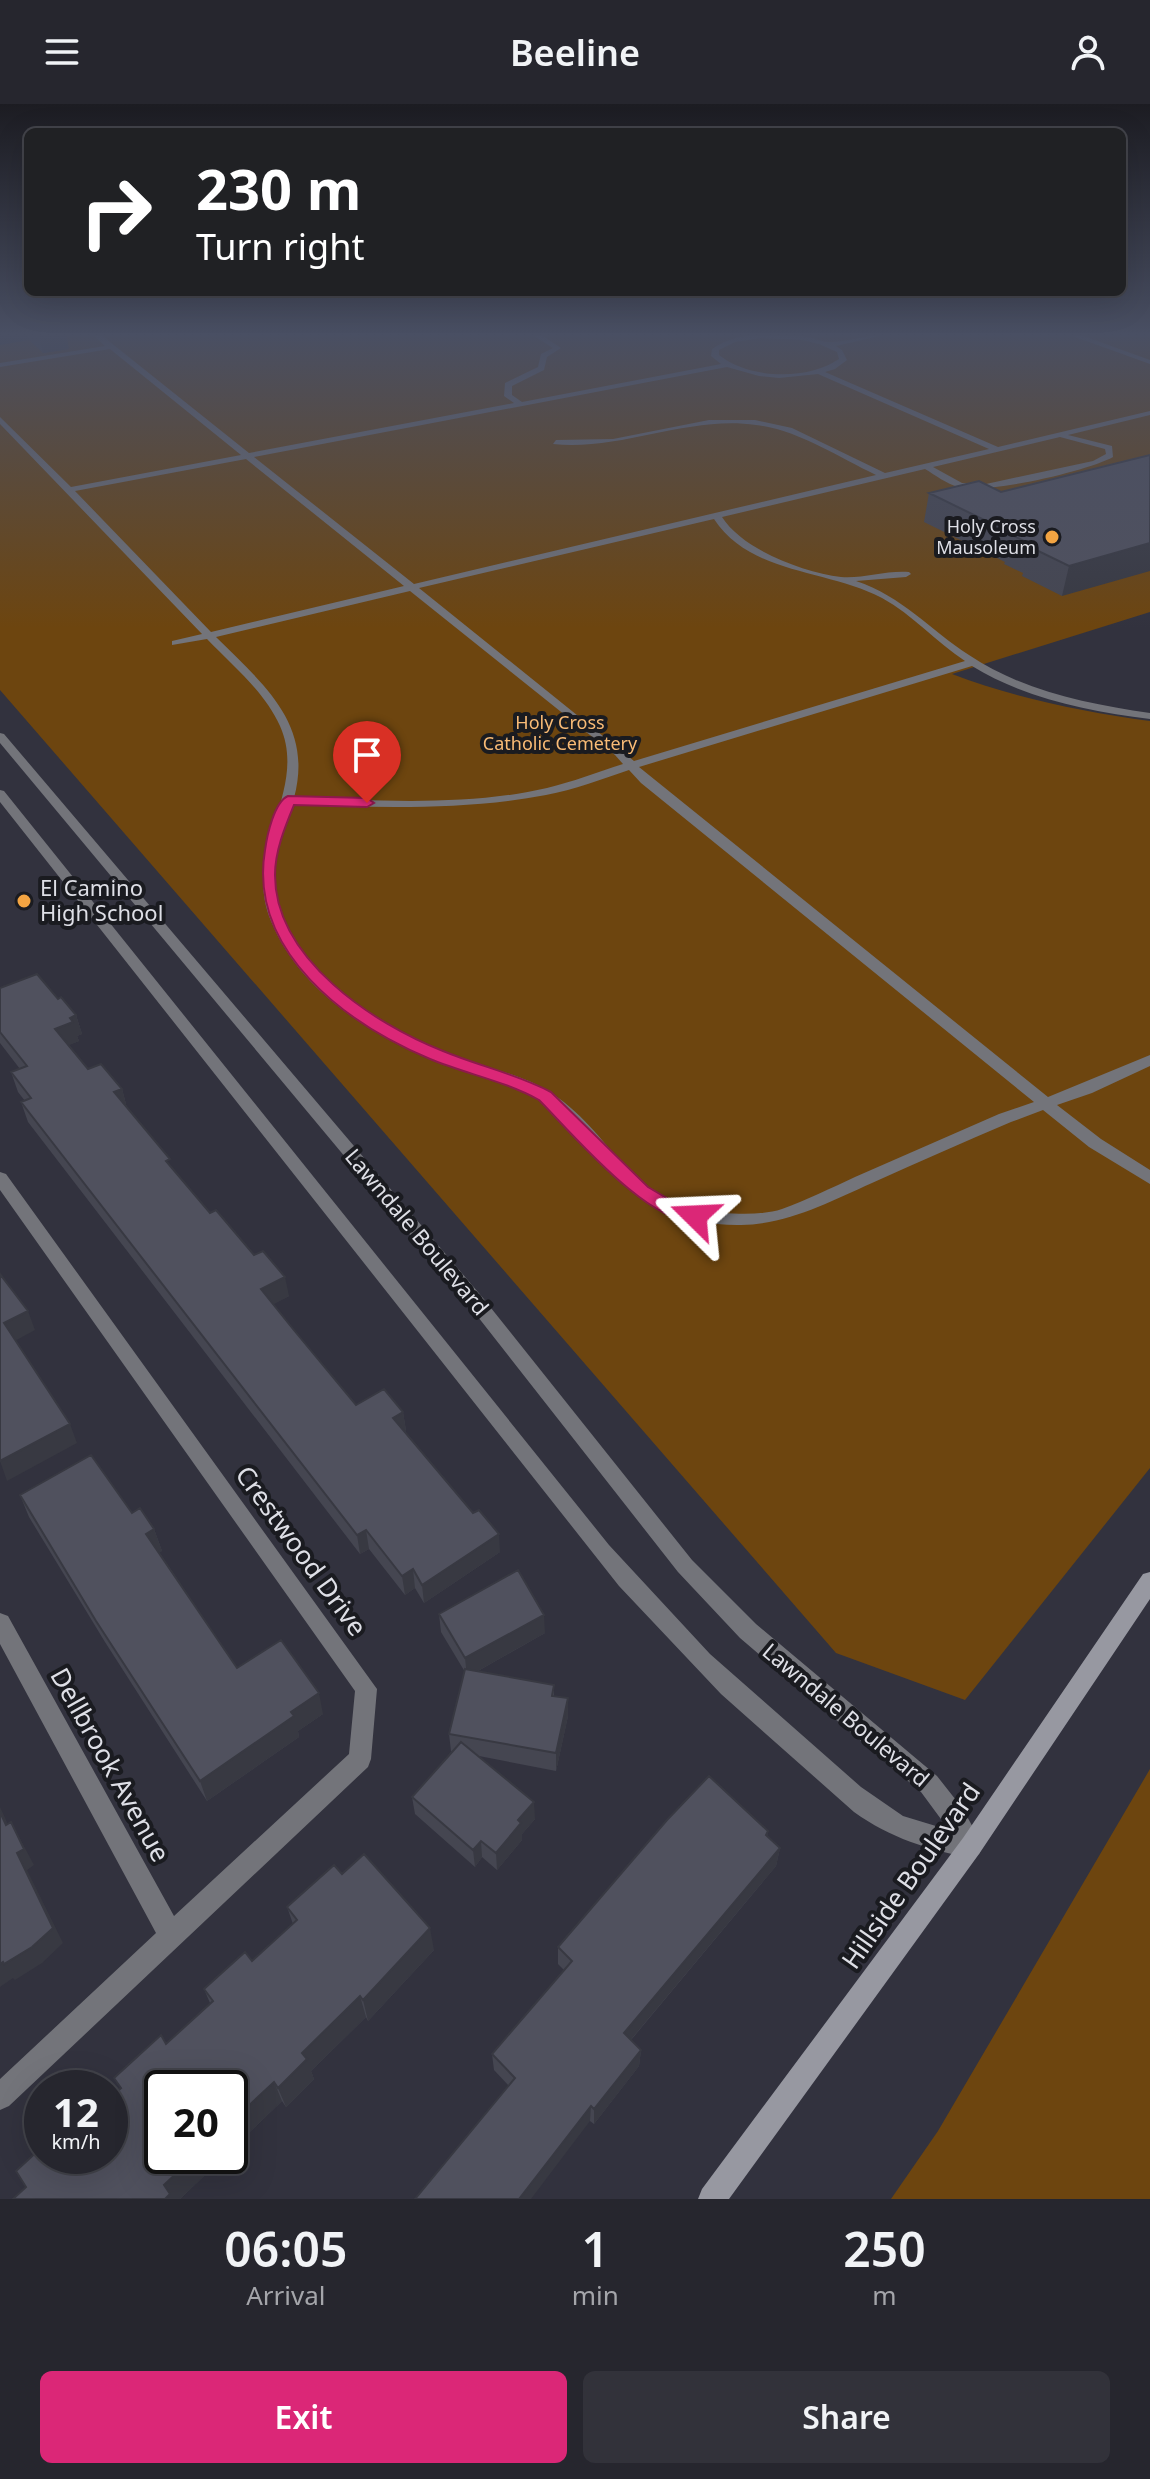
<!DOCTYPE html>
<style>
body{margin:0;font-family:"Noto Sans",sans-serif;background:#32323a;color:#f1f3f6;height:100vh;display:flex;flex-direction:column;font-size:30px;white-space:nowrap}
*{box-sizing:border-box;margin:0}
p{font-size:26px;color:#a4a5aa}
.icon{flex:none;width:44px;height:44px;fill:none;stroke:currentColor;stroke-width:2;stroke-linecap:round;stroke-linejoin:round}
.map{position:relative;height:2095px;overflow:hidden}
.panel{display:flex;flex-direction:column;background:#26262e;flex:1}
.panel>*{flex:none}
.guide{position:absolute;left:24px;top:24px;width:1102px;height:168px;border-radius:12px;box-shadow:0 8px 32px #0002,0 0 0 2px #42434a;background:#202124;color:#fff;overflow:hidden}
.speed{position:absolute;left:24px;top:1966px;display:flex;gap:16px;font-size:40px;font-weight:700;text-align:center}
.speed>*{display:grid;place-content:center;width:104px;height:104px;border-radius:50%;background:#26262e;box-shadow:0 8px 32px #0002,0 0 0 2px #42434a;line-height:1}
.speed small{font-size:20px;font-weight:400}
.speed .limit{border:4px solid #111;border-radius:12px;background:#fff;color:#111}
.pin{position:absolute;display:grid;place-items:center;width:68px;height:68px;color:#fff;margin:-82px -34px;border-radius:50% 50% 50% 0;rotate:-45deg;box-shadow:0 0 8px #0007}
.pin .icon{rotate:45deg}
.me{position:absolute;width:88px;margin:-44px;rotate:291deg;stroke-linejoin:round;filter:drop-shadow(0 0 6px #0008)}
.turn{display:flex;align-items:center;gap:28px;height:168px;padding:0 40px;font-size:36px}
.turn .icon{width:104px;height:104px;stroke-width:2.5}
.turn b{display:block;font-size:56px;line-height:68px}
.eta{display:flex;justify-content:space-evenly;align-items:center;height:136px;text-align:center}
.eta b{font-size:48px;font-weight:600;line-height:56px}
.cta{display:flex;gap:16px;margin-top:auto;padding:16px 40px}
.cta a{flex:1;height:92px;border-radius:12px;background:#db2777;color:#fff;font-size:32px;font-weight:600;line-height:92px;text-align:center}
.cta a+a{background:#32323a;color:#f1f3f6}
header{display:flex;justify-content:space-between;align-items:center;height:104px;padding:0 40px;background:#26262e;font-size:36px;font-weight:600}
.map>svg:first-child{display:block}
.green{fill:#6d450f}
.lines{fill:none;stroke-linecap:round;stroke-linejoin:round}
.service{fill:#73747a;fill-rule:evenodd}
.minor{fill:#73747a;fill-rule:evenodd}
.tertiary{fill:#73747a;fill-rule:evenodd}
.secondary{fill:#9798a1;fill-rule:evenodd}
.wall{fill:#454651}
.shaded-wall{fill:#383942}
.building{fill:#50515e;stroke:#383942;stroke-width:2}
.route{fill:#db2777;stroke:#8e194d;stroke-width:2}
.poi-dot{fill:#f3a442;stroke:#1a1b20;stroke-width:3}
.labels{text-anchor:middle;stroke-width:8;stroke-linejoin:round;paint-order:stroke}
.far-poi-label{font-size:18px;fill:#dedfe6;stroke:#1a1b20;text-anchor:end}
.far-park-label{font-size:18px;fill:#f9bb76;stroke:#1a1b20}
.poi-label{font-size:22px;fill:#dedfe6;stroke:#1a1b20;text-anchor:start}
.street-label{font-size:22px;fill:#dedfe6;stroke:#1a1b20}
.near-street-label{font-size:26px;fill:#dedfe6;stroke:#1a1b20}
</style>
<header><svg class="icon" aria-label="menu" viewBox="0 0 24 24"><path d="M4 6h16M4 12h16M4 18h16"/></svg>Beeline<svg class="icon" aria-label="person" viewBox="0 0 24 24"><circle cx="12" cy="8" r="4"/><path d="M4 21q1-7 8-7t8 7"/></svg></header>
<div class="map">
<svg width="1150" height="2095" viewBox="0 0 1150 2095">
<rect width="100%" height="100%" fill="#32323e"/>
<path class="green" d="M 0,230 L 1150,230 L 1150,508 L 952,570 C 1015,594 1083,608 1150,617 L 1150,1364 L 965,1596 L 836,1549 L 0,586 Z
M 1150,1665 L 1150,2095 L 891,2095 L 938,2027 Z"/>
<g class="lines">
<path class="service" d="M 92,230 L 100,230 L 249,349 L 514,299 L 504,292 L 505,279 L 538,263 L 541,250 L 553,244 L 531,230 L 540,230 L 561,244 L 547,253 L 544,266 L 512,282 L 512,291 L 522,298 L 721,260 L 711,252 L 712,245 C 737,228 774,227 803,232 C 812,233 823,239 833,238 C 852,237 869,230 888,230 L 836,242 L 842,246 L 847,256 L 835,265 L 825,268 L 998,343 L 1150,307 L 1150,311 L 1068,331 L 1112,342 L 1113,353 C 1088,367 985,391 958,383 C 947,380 935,371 925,365 L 722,413 C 743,446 803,468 841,473 C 862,475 887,466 909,468 L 911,470 L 906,473 L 856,477 C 902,492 930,526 969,551 C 1023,587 1087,600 1150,609 L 1150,615 C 1089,607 1026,595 972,562 L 639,663 L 1048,993 L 1150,951 L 1150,962 L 1092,989 L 1057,1001 L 1101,1035 L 1150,1066 L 1150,1080 L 1089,1043 L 1043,1006 L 1011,1018 C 964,1038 918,1058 872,1079 C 829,1098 789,1120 741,1121 C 684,1122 635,1098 598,1055 C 580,1034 563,1010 539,995 C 515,980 486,975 460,965 C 384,938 303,895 271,817 C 241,746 309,687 280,622 C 265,588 233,562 207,535 L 172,541 L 172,537 L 202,530 L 0,320 L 0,313 L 71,383 L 241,351 L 110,245 L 0,263 L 0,259 L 105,242 ZM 761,234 L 802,236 L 819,240 L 837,248 L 839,255 C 807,277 749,275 719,251 L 719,246 L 735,238 ZM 727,263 L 759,272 L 779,274 L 818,270 L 989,345 L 885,369 L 792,324 L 755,316 L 709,316 L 613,335 L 556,336 L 553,340 C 622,347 689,311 756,321 C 798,326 838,353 876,371 L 414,480 L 254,353 ZM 1060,333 L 1105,345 L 1106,350 L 1093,357 L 986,380 L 962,379 L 933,363 ZM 246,355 L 404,482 L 211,528 L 75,387 ZM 714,415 C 751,471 827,465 882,494 C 913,511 936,538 965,557 L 634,657 L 419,484 ZM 410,487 L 615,651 L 623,660 C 598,668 572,678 547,684 C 465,703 377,696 294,694 C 314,620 263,580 216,533 ZM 629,666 L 641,679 L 1034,998 L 999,1010 C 951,1031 903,1052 855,1073 C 831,1084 807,1096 782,1105 C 764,1111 741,1110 722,1109 C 630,1103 617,1034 553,990 C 525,971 489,965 457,953 C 381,924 287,874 275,783 C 272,755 284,727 292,701 C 377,703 462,707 546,691 C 574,686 602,675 629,666 Z
M 1067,230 L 1078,230 L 1150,256 L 1150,260 Z"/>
<path class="minor" d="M 0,1068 L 6,1070 L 377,1585 L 371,1655 L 368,1663 L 9,2002 L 0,2006 L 0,1975 L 156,1829 L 0,1540 L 0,1509 L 8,1512 L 174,1812 L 349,1650 L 355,1587 L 0,1086 Z"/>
<path class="tertiary" d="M 0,629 L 4,630 L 483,1194 L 692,1456 L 756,1520 L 937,1672 L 963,1705 L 983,1742 L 979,1750 L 971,1754 C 929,1746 890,1734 854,1708 L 721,1590 L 619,1482 L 0,698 L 0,686 L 4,687 L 609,1441 L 710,1550 L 861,1683 L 903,1712 L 949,1726 L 921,1688 L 740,1534 L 678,1468 L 471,1204 L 0,639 Z"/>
<path class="secondary" d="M 1150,1468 L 1150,1495 L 979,1750 L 729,2095 L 698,2095 L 702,2085 L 963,1734 L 1143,1470 Z"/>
</g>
<path class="wall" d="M 0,230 L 66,230 L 69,245 L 43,249 L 29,236 Z
M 1150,351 L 1062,492 L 1022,472 L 1023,469 L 1004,460 L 1005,458 L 924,418 L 929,389 L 1001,388 Z
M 0,884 L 58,895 L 76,911 L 82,930 L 77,932 L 79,937 L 68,941 L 88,965 L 122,985 L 127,1004 L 172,1064 L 210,1109 L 289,1192 L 273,1200 L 356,1301 L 403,1308 L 406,1327 L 405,1328 L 500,1448 L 424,1499 L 415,1484 L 405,1491 L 369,1445 L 360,1450 L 28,1018 L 21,998 L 25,997 L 18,988 L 11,968 L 20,965 L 0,939 Z
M 20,1391 L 132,1409 L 154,1425 L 162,1447 L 159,1448 L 237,1564 L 323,1610 L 298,1627 L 299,1633 L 207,1697 L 105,1538 L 29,1413 Z
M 439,1510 L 545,1529 L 478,1567 L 554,1581 L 554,1592 L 568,1594 L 568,1612 L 556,1667 L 479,1652 L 535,1715 L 522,1730 L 522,1736 L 497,1766 L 482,1753 L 475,1763 L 415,1710 L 412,1693 L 452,1647 L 451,1647 L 449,1630 L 465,1568 L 441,1528 Z
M 768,1727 L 767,1732 L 780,1744 L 776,1762 L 631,1936 L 641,1946 L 639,1962 L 594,2020 L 590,2017 L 509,1982 L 494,1966 L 492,1950 L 564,1866 L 558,1860 L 558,1843 Z
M 342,1770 L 434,1846 L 368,1917 L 366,1913 L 311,1967 L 314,1975 L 286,2003 L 282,1997 L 180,2095 L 13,2095 L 110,2052 L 166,1940 L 210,1899 L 204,1885 L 252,1857 L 293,1820 L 287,1803 Z"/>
<path class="shaded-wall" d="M 0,230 L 27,230 L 29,236 L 0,241 Z
M 39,230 L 66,230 L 69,245 L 43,249 Z
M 1150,439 L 1150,467 L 1062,492 L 1069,462 Z
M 76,911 L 82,930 L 77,932 L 79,937 L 60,945 L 55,925 L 70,914 Z
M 122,985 L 127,1004 L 114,988 Z
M 285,1173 L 289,1192 L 265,1205 L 261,1185 Z
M 28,1207 L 35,1226 L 11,1239 L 4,1219 Z
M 403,1308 L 406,1327 L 395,1333 L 393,1314 Z
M 70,1320 L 77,1339 L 7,1377 L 0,1357 Z
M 154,1425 L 162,1447 L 154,1451 L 146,1430 Z
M 366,1426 L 369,1445 L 360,1450 L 357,1431 Z
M 499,1430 L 500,1448 L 424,1499 L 422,1481 Z
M 413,1465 L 415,1484 L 405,1491 L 402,1472 Z
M 544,1511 L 545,1529 L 467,1573 L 465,1554 Z
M 319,1589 L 323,1610 L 298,1627 L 299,1633 L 207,1697 L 200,1677 L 291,1608 Z
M 568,1594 L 568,1612 L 556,1667 L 556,1649 Z
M 534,1698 L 535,1715 L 522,1730 L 522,1736 L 497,1766 L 496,1749 L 518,1716 Z
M 0,1703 L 16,1738 L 6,1721 L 0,1708 Z
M 11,1718 L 34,1761 L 27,1766 L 63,1839 L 42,1859 L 15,1876 L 13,1874 L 0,1883 L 0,1860 Z
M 481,1737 L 482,1753 L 475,1763 L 473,1746 Z
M 780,1744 L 776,1762 L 623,1945 L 624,1929 Z
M 430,1824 L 434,1846 L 368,1917 L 363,1896 Z
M 360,1892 L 366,1913 L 311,1967 L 314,1975 L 286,2003 L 278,1984 L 302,1949 Z
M 641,1946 L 639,1962 L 594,2020 L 594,2005 Z
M 274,1978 L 282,1997 L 230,2047 L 230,2019 Z
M 591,2002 L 590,2017 L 531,2095 L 519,2095 Z
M 195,2052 L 225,2052 L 180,2095 L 165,2095 L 164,2081 Z"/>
<path class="building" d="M 1150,351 L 1150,439 L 1069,462 L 1028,442 L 1032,441 L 1010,430 L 1013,430 L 929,389 L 979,377 L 1001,388 Z
M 37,870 L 58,895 L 61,893 L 76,911 L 70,914 L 73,918 L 55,925 L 88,965 L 101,960 L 122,985 L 114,988 L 170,1055 L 166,1057 L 210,1109 L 216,1106 L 254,1151 L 263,1147 L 285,1173 L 261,1185 L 293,1225 L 356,1301 L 384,1285 L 403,1308 L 393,1314 L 473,1409 L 479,1406 L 499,1430 L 422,1481 L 413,1465 L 402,1472 L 366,1426 L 357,1431 L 21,998 L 31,994 L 11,968 L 27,962 L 0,928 L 0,884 Z
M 0,1170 L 28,1207 L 4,1219 L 70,1320 L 0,1357 Z
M 91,1351 L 132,1409 L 140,1404 L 154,1425 L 146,1430 L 237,1564 L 281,1536 L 319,1589 L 291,1608 L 294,1612 L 200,1677 L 96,1517 L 20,1391 Z
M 518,1466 L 544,1511 L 465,1554 L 439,1510 Z
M 465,1565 L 554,1581 L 552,1592 L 568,1594 L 556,1649 L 449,1630 Z
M 461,1638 L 534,1698 L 518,1716 L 521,1719 L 496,1749 L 481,1737 L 473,1746 L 412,1693 Z
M 709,1672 L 768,1727 L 766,1731 L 780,1744 L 624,1929 L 641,1946 L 594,2005 L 591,2002 L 519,2095 L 415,2095 L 515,1974 L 492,1950 L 572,1857 L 558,1843 L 667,1716 Z
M 0,1708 L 6,1721 L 11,1718 L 24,1745 L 17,1749 L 53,1824 L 32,1843 L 4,1860 L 3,1858 L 0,1860 Z
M 364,1750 L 430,1824 L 363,1896 L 360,1892 L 302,1949 L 307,1955 L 278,1984 L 274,1978 L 230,2019 L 230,1984 L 162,1984 L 162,2052 L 195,2052 L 164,2081 L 170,2090 L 165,2095 L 13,2095 L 26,2083 L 16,2067 L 42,2043 L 42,2052 L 110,2052 L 110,1994 L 121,1984 L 114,1974 L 161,1931 L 166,1940 L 213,1897 L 204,1885 L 245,1848 L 252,1857 L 297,1816 L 287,1803 L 334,1761 L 342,1770 Z"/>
<linearGradient id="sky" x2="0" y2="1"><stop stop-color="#1c1c22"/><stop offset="0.44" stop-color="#494f63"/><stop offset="1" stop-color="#494f63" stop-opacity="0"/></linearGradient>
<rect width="1150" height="524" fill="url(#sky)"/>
<path class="route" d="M 288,692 L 367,694 L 374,699 L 367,703 L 294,701 C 285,723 275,747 275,771 C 275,855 374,920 443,947 C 479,962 517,970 551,988 L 648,1083 L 672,1097 L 701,1107 L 704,1112 L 701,1116 C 656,1130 569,1026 539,996 C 505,977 466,970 430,955 C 347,920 248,848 265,746 C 267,732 274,698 288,692 Z"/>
<g class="poi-dot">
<circle cx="1052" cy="433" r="8"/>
<circle cx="24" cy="797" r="8"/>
</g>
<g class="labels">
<g class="far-poi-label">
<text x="1036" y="429">Holy Cross<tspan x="1036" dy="21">Mausoleum</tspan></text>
</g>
<g class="far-park-label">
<text x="560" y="625">Holy Cross<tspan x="560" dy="21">Catholic Cemetery</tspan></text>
</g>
<g class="poi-label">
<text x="40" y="792">El Camino<tspan x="40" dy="25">High School</tspan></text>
</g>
<g class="street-label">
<text transform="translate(417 1128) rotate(50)" y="8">Lawndale Boulevard</text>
<text transform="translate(846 1611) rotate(40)" y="8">Lawndale Boulevard</text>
</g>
<g class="near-street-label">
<text transform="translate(301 1447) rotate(54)" y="9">Crestwood Drive</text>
<text transform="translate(110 1661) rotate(61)" y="9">Dellbrook Avenue</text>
<text transform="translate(911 1772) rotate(-55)" y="9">Hillside Boulevard</text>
</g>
</g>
</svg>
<div class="speed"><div>12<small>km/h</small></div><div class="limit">20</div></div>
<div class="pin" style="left:367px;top:699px;background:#d93025"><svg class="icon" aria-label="arrive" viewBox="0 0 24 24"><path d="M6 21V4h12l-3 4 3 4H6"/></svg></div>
<svg class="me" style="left:695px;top:1112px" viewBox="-20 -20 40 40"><path d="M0-17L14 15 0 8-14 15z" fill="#db2777" stroke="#fff" stroke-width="4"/></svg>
<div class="guide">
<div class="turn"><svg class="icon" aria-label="right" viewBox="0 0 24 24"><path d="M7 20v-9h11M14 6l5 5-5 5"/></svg><div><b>230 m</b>Turn right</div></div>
</div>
</div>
<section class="panel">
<div class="eta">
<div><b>06:05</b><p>Arrival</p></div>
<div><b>1</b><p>min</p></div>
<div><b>250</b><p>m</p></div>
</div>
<div class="cta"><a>Exit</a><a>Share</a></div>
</section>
